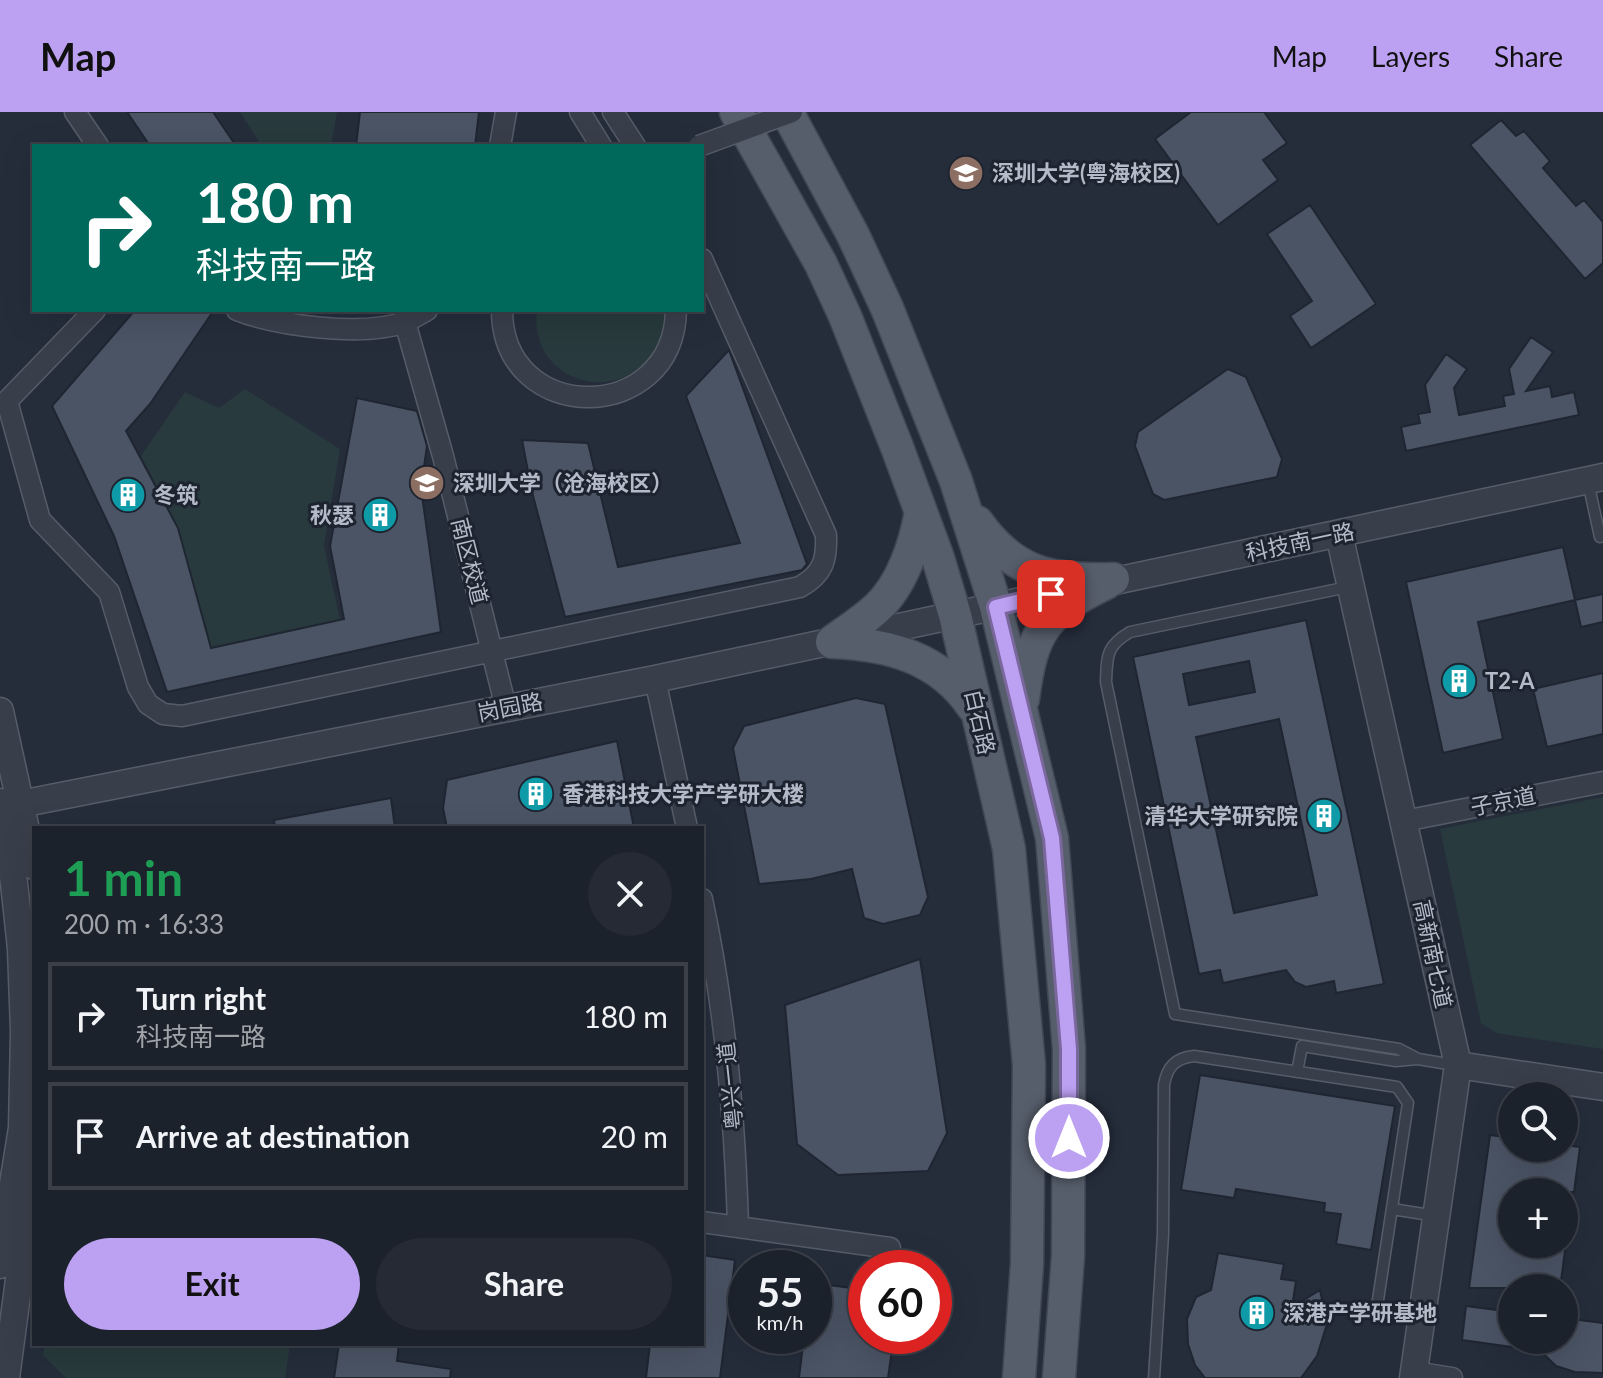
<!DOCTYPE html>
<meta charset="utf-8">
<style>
body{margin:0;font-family:Lato,"Noto Sans SC",sans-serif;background:#252a34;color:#f1f3f6;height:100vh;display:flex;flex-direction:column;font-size:30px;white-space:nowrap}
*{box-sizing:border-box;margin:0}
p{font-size:26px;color:#a0a4a9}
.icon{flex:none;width:44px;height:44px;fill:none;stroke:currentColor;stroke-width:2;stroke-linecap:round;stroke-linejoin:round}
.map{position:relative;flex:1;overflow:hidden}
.panel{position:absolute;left:32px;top:714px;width:672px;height:520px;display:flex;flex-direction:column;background:#1c222c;border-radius:0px;box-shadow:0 8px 32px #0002,0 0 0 2px #3a3f48}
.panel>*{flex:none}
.banner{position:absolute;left:32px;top:32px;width:672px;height:168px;border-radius:0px;box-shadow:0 8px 32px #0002,0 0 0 2px #3a3f48;background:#00695c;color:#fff;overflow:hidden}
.tools{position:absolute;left:1498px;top:970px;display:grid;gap:16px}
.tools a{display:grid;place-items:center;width:80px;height:80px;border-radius:50%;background:#1c222c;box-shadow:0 8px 32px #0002,0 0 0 2px #3a3f48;font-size:40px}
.speed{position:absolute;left:728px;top:1138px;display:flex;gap:16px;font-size:40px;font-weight:700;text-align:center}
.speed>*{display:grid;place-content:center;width:104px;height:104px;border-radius:50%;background:#1c222c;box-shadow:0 8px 32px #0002,0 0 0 2px #3a3f48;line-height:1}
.speed small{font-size:20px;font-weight:400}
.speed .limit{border:12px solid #d22;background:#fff;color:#111}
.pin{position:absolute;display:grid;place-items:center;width:68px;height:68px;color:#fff;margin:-34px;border-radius:16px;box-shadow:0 4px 12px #0006}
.me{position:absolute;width:88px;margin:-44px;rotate:0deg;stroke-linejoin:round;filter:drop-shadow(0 0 6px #0008)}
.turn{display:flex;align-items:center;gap:28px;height:168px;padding:0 32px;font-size:36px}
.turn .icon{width:104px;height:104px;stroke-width:2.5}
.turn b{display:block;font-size:56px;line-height:68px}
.round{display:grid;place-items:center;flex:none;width:84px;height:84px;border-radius:42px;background:#252a34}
.summary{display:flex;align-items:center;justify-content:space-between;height:136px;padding:0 32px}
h1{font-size:48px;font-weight:700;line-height:60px;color:#1e9e55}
.button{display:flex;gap:16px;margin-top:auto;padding:16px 32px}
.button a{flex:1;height:92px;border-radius:48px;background:#bca0f2;color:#111;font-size:32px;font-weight:700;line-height:92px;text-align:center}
.button a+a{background:#252a34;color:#f1f3f6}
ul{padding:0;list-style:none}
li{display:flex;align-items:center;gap:24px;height:108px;margin:0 16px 12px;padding:0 16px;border:4px solid #3a3f48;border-radius:0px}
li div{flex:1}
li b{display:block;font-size:30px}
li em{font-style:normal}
header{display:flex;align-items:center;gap:48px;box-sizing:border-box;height:112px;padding:0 40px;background:#bca0f2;color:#111}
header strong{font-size:38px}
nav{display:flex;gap:44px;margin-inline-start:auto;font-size:28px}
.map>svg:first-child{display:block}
.green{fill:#283a3d}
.building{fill:#4b5465;stroke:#1f2632;stroke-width:2;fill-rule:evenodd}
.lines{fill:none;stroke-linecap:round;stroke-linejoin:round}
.service-casing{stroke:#565d69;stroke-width:13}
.minor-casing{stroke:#565d69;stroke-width:23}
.tertiary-casing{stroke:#565d69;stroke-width:29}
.primary-casing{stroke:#414854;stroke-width:35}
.service{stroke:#383f4b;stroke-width:10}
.minor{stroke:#383f4b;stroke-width:20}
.tertiary{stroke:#383f4b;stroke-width:26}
.primary{stroke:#565e6b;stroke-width:32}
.minor-bridge-casing{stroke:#565d69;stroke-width:23;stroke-linecap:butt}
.minor-bridge{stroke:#383f4b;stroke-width:20}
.route-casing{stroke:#7a689d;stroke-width:20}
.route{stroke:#bca0f2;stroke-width:14}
.labels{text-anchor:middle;stroke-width:6;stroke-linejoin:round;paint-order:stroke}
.poi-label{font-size:22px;font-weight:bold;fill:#b4bac7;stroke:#1d2430;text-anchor:start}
.street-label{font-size:22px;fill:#b4bac7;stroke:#1d2430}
</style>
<header>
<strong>Map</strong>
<nav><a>Map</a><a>Layers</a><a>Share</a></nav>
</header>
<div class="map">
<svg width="1603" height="1266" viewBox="0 0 1603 1266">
<rect width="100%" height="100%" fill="#252d3b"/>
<path class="green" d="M 240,0 L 337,0 L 331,34 L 262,34 Z
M 537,198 L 665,198 C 660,303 526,285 537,198 Z
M 245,277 L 340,337 L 324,434 L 340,508 L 211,536 L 178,416 L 141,344 L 185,280 L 219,296 Z
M 1603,685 L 1603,937 L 1496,921 L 1481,911 L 1440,717 Z
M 45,1232 L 290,1232 L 285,1266 L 66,1266 L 43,1243 Z"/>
<path class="building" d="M 127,0 L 213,0 L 236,34 L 150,34 Z
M 360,0 L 479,0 L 475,34 L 356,34 Z
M 1191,0 L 1264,0 L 1287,31 L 1263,48 L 1278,68 L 1218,113 L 1155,27 Z
M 1501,8 L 1516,24 L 1524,19 L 1550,49 L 1543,56 L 1576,94 L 1584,88 L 1603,110 L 1603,151 L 1585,167 L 1470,33 Z
M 1310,93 L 1376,192 L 1311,236 L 1290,204 L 1312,189 L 1267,122 Z
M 135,198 L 214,198 L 150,292 L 126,319 L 178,416 L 211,536 L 344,507 L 330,434 L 357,286 L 417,299 L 427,334 L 421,376 L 441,520 L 167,580 L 114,424 L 52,294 Z
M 1531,225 L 1553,240 L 1526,279 L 1550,274 L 1552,285 L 1574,280 L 1579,303 L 1406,339 L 1401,315 L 1420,311 L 1418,302 L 1430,300 L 1425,273 L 1446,242 L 1467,257 L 1454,276 L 1459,303 L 1505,294 L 1503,284 L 1514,282 L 1509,257 Z
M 729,238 L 807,452 L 802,458 L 565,505 L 532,380 L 522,328 L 588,331 L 618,455 L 740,431 L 686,284 Z
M 1228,257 L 1246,265 L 1282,347 L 1277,365 L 1164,388 L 1153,382 L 1135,334 L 1138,320 Z
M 1563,435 L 1575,488 L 1478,510 L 1503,627 L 1443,641 L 1406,470 Z
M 1603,482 L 1603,510 L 1581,515 L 1575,488 Z
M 1306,508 L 1384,872 L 1336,881 L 1334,869 L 1306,875 L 1295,870 L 1286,858 L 1223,871 L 1220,858 L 1199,862 L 1133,545 ZM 1249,549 L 1255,580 L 1189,593 L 1183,562 ZM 1279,607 L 1317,783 L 1234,801 L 1196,625 Z
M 1603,561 L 1603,622 L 1547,635 L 1533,577 Z
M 856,586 L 885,592 L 928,785 L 920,803 L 883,812 L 864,806 L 852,757 L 811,767 L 759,772 L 733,636 L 744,614 Z
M 617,629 L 634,716 L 447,716 L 443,696 L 447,668 Z
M 391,686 L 395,716 L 275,716 L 274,708 Z
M 920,847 L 947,1021 L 928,1059 L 838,1063 L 797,1032 L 785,893 Z
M 1200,963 L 1395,994 L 1371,1138 L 1336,1132 L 1341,1102 L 1324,1100 L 1325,1091 L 1236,1077 L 1234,1086 L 1181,1078 Z
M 1490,1023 L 1512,1026 L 1512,1036 L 1564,1036 L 1564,1033 L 1580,1035 L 1574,1080 L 1512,1080 L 1512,1132 L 1566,1132 L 1560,1176 L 1469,1176 Z
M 1218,1141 L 1284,1152 L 1281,1167 L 1296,1169 L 1292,1195 L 1320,1178 L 1327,1212 L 1317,1244 L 1301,1266 L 1205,1266 L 1195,1253 L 1188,1232 L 1187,1207 L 1196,1185 L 1211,1178 Z
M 702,1143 L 735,1148 L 720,1266 L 646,1266 L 650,1232 L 702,1232 Z
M 814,1171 L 866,1178 L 866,1224 L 894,1224 L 888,1266 L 799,1266 L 804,1224 L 814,1224 Z
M 1466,1194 L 1512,1200 L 1512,1235 L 1462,1228 Z
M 1564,1206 L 1603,1211 L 1603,1261 L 1575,1260 L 1556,1254 L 1529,1228 L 1564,1228 Z
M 339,1232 L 399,1232 L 397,1249 L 451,1257 L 450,1266 L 334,1266 Z"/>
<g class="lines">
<defs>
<path id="service" d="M 1588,370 L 1600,425 L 1603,424
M 1348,475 L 1130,520 C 1106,534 1107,544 1106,570 L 1175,902 L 1399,937 L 1418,947 L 1454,953
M 1297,960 L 1302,934 L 1396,949 L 1417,947
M 1392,1097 L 1436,1104
M 1154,1266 L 1163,1122 L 1164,973 C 1167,955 1175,946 1194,944 L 1397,975 L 1408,991 L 1376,1201"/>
<path id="minor" d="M 75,0 L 98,34
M 580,0 L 601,34
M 613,0 L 635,34
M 500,34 L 506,0
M 95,198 L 7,289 L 40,408 L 109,480 L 138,575 L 148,592 L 163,602 L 182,604 L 800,475 C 823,462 827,448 826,423 L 702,147
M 237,198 C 277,214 364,225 405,210 C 412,207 420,202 427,198
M 502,198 C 502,314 674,314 676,198
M 405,210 L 443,344 L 506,596
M 655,567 L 687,716
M 1404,709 L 1603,670
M 702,787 C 725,895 735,1004 738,1115
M 702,1110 L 890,1136
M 1414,1260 L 1452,1266"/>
<path id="tertiary" d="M 1339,422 L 1458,953 L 1413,1266
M 0,599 L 34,754
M 0,690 L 14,771 L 21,837 L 24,919 L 22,1016 L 0,1153
M 0,696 L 655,567 L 1603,365
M 1458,953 L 1603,975
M 6,1266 L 34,1054"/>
<path id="primary" d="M 736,0 L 821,152 L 845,204 L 897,335 L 938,446 L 955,503 L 1005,719 L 1009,737 L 1029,953 L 1027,1152 L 1019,1266
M 787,0 L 853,123 L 887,196 L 956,369 L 996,495 L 1052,726 L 1069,937 L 1068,1144 L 1059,1266
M 977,410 C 1014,462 1051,469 1113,467
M 832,530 C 889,532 940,546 973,595
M 832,530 C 847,519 863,509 877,496 C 902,473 915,433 921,400
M 1023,587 C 1032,518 1045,501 1106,471"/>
</defs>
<use href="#service" class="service-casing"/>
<use href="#minor" class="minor-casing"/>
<use href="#tertiary" class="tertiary-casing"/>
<use href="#primary" class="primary-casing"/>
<use href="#service" class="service"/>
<use href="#minor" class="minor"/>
<use href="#tertiary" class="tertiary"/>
<use href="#primary" class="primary"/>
<defs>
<path id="minor-bridge" d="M 699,34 L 792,0"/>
</defs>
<use href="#minor-bridge" class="minor-bridge-casing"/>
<use href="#minor-bridge" class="minor-bridge"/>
</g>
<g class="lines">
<defs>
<path id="route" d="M 1051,482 L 996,495 L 1052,726 L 1069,937 L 1069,1026"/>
</defs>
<use href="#route" class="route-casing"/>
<use href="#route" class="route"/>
</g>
<defs>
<symbol id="university-disc" viewBox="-11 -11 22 22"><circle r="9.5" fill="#8d6e63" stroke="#1d2430"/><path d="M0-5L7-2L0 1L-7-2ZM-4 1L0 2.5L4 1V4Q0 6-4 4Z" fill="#fff"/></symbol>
<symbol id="building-disc" viewBox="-11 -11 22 22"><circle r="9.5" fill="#0f9aa8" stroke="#1d2430"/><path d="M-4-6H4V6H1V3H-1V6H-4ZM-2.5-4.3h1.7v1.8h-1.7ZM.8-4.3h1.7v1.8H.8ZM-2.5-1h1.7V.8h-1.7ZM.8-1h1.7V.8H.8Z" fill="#fff"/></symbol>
</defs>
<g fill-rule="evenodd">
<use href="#university-disc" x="946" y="41" width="40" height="40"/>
<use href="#university-disc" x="407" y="351" width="40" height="40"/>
<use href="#building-disc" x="108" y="363" width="40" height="40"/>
<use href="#building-disc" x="360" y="383" width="40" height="40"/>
<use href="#building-disc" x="1439" y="549" width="40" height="40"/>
<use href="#building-disc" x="516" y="662" width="40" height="40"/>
<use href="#building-disc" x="1304" y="684" width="40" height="40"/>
<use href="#building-disc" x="1237" y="1181" width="40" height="40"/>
</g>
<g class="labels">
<g class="poi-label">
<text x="992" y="69">深圳大学(粤海校区)</text>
<text x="453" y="379">深圳大学（沧海校区）</text>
<text x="154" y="391">冬筑</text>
<text x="354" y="411" text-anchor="end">秋瑟</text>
<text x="1485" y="577">T2-A</text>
<text x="562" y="690">香港科技大学产学研大楼</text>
<text x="1298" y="712" text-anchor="end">清华大学研究院</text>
<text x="1283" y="1209">深港产学研基地</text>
</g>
<g class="street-label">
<text transform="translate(1300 430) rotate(-12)" y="8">科技南一路</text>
<text transform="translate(470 449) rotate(76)" y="8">南区校道</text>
<text transform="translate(510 595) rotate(-11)" y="8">岗园路</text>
<text transform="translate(980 610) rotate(77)" y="8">白石路</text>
<text transform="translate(1503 689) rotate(-11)" y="8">子京道</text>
<text transform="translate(1433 842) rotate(78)" y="8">高新南七道</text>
<text transform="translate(730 974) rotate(-96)" y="8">粤兴一道</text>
</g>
</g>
</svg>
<div class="tools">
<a><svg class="icon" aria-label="search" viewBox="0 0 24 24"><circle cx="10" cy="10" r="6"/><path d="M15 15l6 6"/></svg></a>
<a>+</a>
<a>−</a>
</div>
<div class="speed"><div>55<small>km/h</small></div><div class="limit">60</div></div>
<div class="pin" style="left:1051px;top:482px;background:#d93025"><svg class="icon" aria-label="arrive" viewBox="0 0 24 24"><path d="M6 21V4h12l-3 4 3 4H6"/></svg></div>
<svg class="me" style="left:1069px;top:1026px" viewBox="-20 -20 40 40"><circle r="17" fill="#bca0f2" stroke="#fff" stroke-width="3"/><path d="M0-11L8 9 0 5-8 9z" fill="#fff"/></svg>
<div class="banner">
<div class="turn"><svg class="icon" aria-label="right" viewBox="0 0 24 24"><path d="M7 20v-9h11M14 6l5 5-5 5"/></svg><div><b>180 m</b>科技南一路</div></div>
</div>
<section class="panel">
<div class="summary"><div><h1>1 min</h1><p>200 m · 16:33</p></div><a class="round"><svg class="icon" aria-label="close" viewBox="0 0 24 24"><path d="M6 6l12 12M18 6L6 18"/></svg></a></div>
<ul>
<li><svg class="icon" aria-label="right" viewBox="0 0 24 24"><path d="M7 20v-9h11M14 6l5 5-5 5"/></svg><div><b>Turn right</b><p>科技南一路</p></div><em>180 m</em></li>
<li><svg class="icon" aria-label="arrive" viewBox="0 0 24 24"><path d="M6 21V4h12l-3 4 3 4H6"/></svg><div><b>Arrive at destination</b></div><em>20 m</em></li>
</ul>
<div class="button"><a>Exit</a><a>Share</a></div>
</section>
</div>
